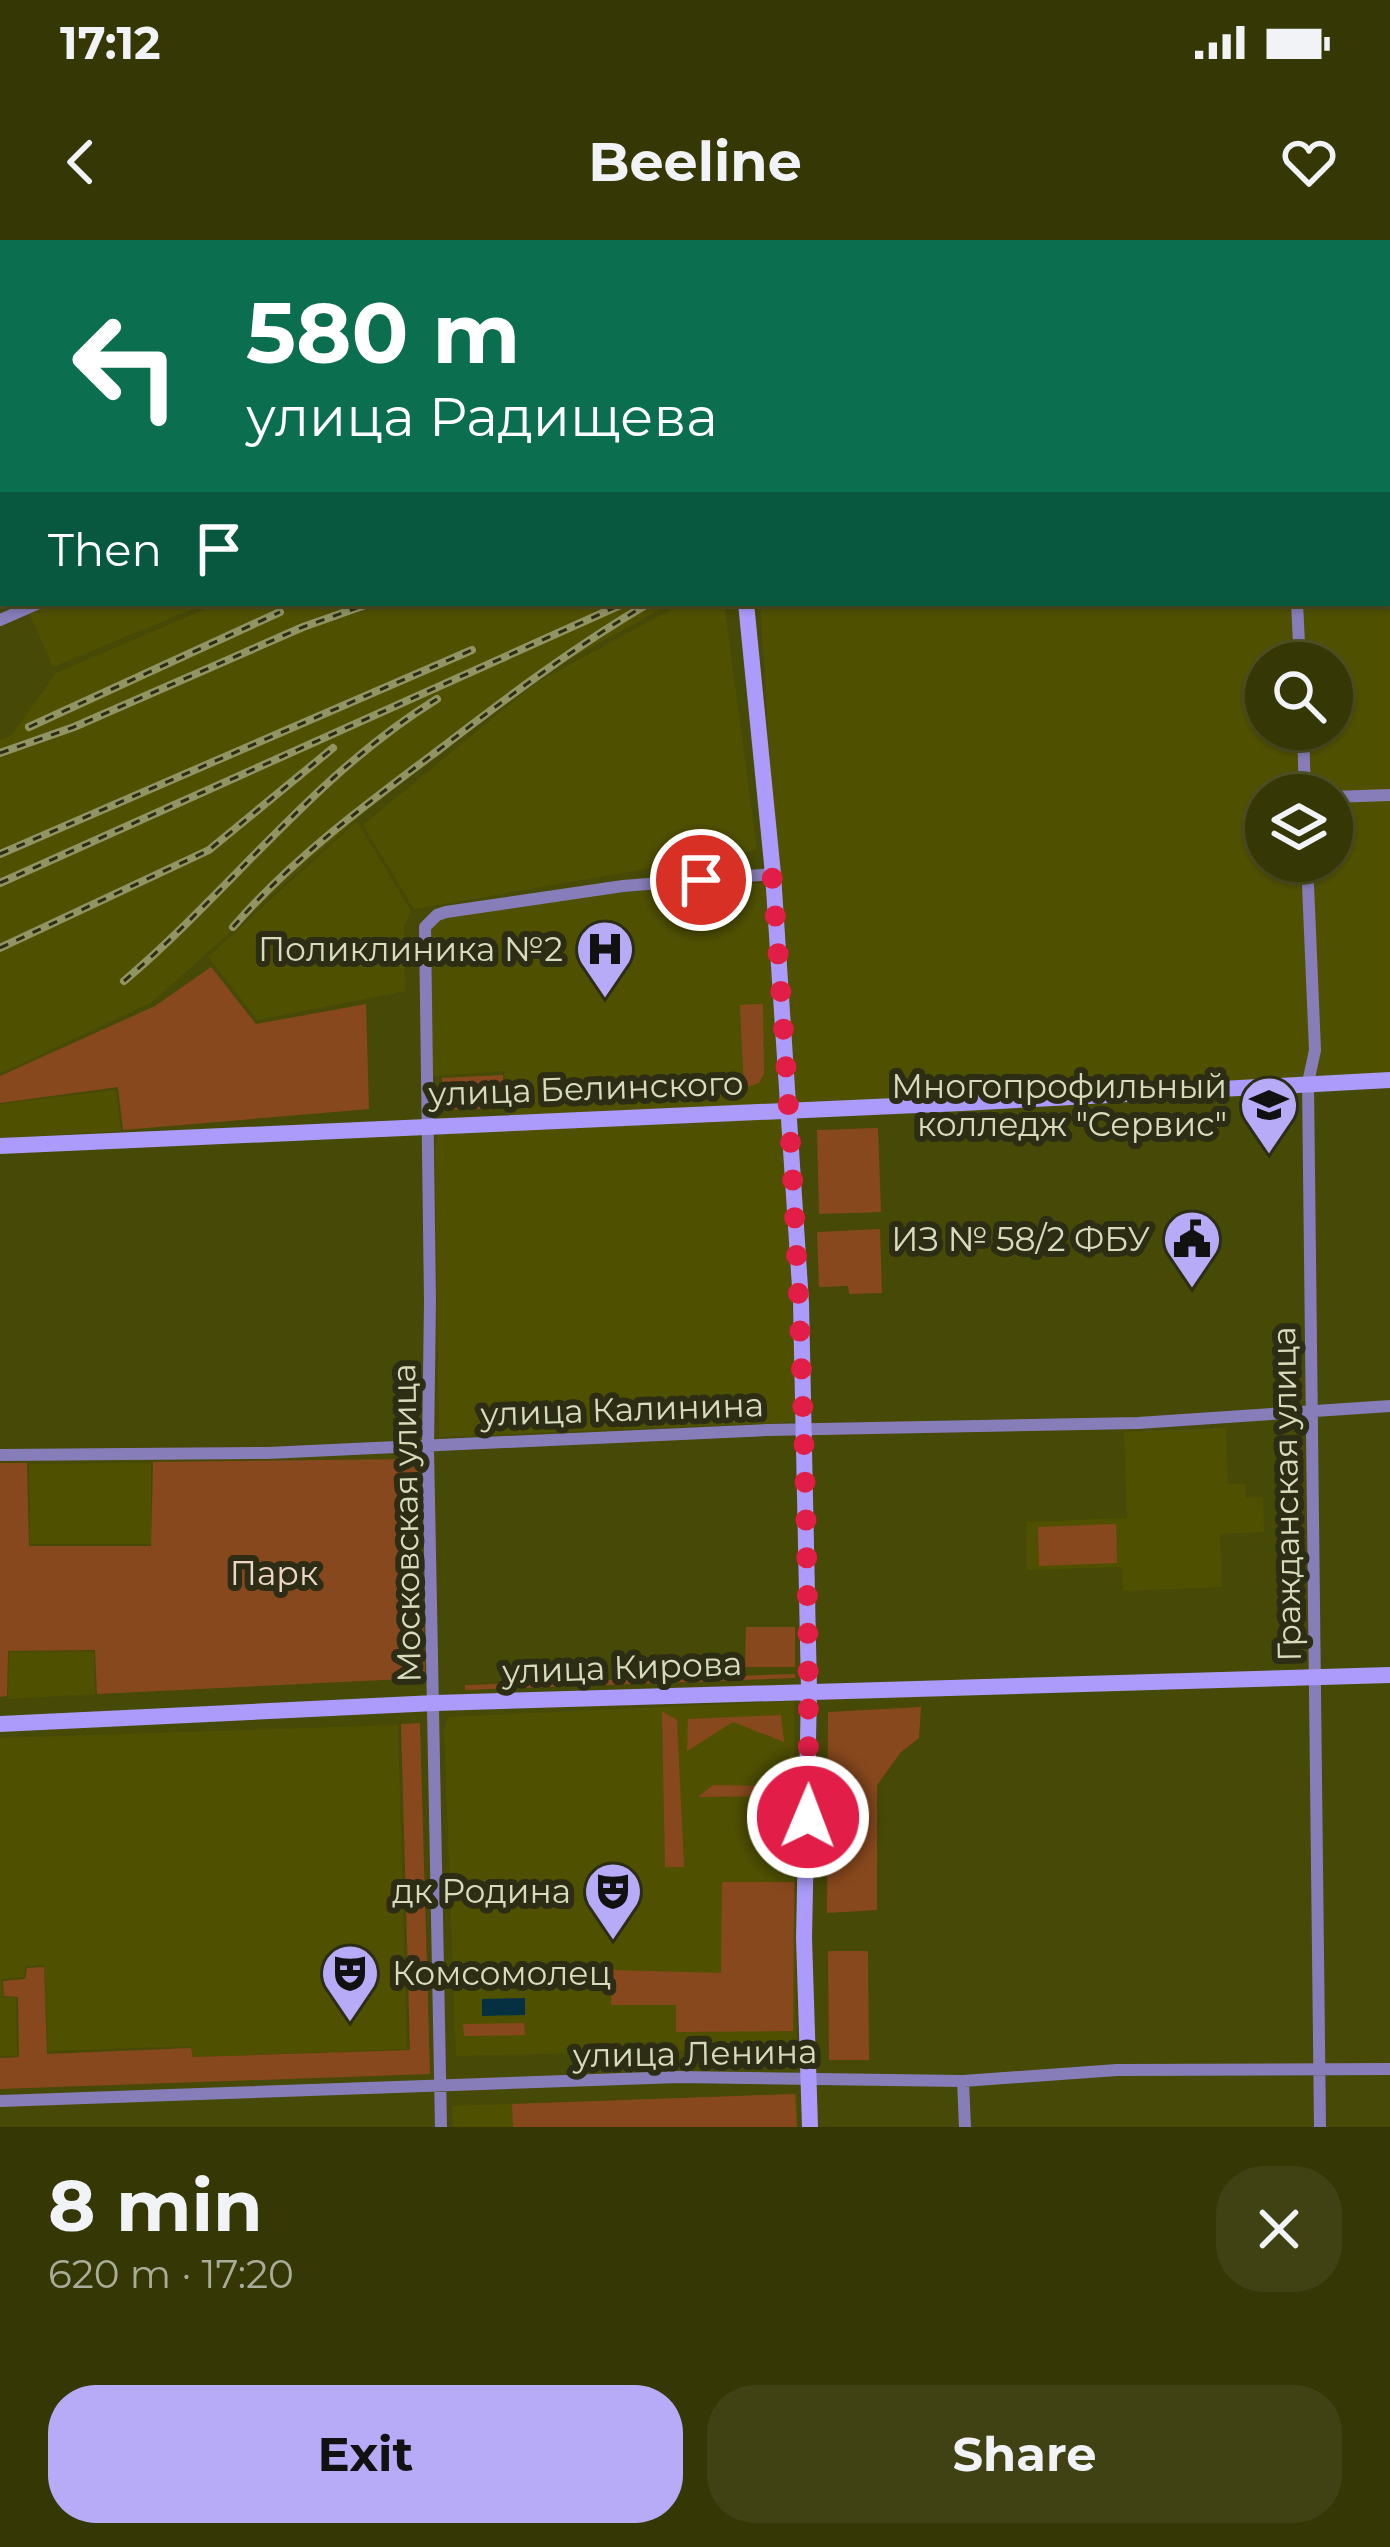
<!DOCTYPE html>
<meta charset="utf-8">
<style>
body{margin:0;font-family:Montserrat,sans-serif;background:#404213;color:#f1f3f6;height:100vh;display:flex;flex-direction:column;font-size:45px;white-space:nowrap}
*{box-sizing:border-box;margin:0}
p{font-size:39px;color:#aaac9a}
.icon{flex:none;width:66px;height:66px;fill:none;stroke:currentColor;stroke-width:2;stroke-linecap:round;stroke-linejoin:round}
.map{position:relative;height:1887px;overflow:hidden}
.drawer{display:flex;flex-direction:column;background:#353704;flex:1}
.drawer>*{flex:none}
.hud{position:absolute;left:0px;top:0px;width:1392px;height:366px;box-shadow:0 3px 9px #0004,0 0 0 3px #4f5126;background:#0b6e4f;color:#fff;overflow:hidden}
.tools{position:absolute;left:1245px;top:402px;display:grid;gap:24px}
.tools a{display:grid;place-items:center;width:108px;height:108px;border-radius:50%;background:#353704;box-shadow:0 3px 9px #0004,0 0 0 3px #4f5126;font-size:60px}
.pin{position:absolute;display:grid;place-items:center;width:102px;height:102px;color:#fff;margin:-51px;border:6px solid #fff;border-radius:50%;box-shadow:0 3px 12px #0007}
.me{position:absolute;width:132px;margin:-66px;rotate:1deg;stroke-linejoin:round;filter:drop-shadow(0 0 9px #0008)}
.turn{display:flex;align-items:center;gap:42px;height:252px;padding:0 48px;font-size:54px}
.turn .icon{width:156px;height:156px;stroke-width:2.5}
.turn b{display:block;font-size:84px;line-height:102px}
.then{display:flex;align-items:center;height:114px;padding:0 48px;background:#0003;gap:24px;font-size:45px}
.round{display:grid;place-items:center;flex:none;width:126px;height:126px;border-radius:48px;background:#404213}
.headline{display:flex;align-items:center;justify-content:space-between;height:204px;padding:0 48px}
h1{font-size:72px;font-weight:700;line-height:90px}
.action{display:flex;gap:24px;margin-top:auto;padding:24px 48px}
.action a{flex:1;height:138px;border-radius:48px;background:#b7abf8;color:#111;font-size:48px;font-weight:700;line-height:138px;text-align:center}
.action a+a{background:#404213;color:#f1f3f6}
.status{display:flex;justify-content:space-between;align-items:center;height:84px;padding:0 60px;background:#353704;direction:ltr}
.status svg{height:33px;fill:currentColor}
header{display:flex;justify-content:space-between;align-items:center;height:156px;padding:0 48px;background:#353704;font-size:54px;font-weight:700}
.map>svg:first-child{display:block}
.built{fill:#505100;fill-rule:evenodd}
.green{fill:#88481d}
.water{fill:#043042}
.lines{fill:none;stroke-linecap:round;stroke-linejoin:round}
.street{stroke:#877db9;stroke-width:12}
.secondary{stroke:#ac9bfa;stroke-width:16}
.rail-casing{stroke:#919463;stroke-width:8}
.rail{stroke:#2c2d14;stroke-width:3;stroke-dasharray:9;stroke-linecap:butt}
.route{stroke:#e11d48;stroke-width:21;stroke-dasharray:0 37.8}
.labels{text-anchor:middle;stroke-width:12;stroke-linejoin:round;paint-order:stroke}
.poi-label{font-size:33px;fill:#d8dbbc;stroke:#2c2d14;text-anchor:end}
.street-label{font-size:33px;fill:#d8dbbc;stroke:#2c2d14}
.park-label{font-size:33px;fill:#efd6c8;stroke:#2c2d14}
</style>
<div class="status"><b>17:12</b><svg viewBox="0 0 49 12"><path d="M0 12V9h3v3zM5 12V6h3v6zM10 12V3h3v9zM15 12V0h3v12zM26 1h20v11H26zM47 4h2v5h-2z"/></svg></div>
<header><svg class="icon" aria-label="back" viewBox="0 0 24 24"><path d="M15 5l-7 7 7 7"/></svg>Beeline<svg class="icon" aria-label="heart" viewBox="0 0 24 24"><path d="M12 20l-8-8c-3-5 5-10 8-4 3-6 11-1 8 4z"/></svg></header>
<div class="map">
<svg width="1390" height="1887" viewBox="0 0 1390 1887">
<rect width="100%" height="100%" fill="#474906"/>
<path class="built" d="M 917,0 L 1390,0 L 1390,839 L 792,865 L 760,363 L 1389,363 L 1389,3 L 911,3 ZM 1266,423 L 1332,423 L 1332,489 L 1266,489 ZM 1266,555 L 1332,555 L 1332,621 L 1266,621 Z
M 52,363 L 207,363 L 53,427 L 29,373 Z
M 219,363 L 672,363 L 532,440 L 361,575 L 152,762 L 0,834 L 0,500 L 12,495 L 56,433 Z
M 683,363 L 724,363 L 757,610 L 414,669 L 363,585 L 536,443 Z
M 357,581 L 411,671 L 404,686 L 405,751 L 258,780 L 208,717 Z
M 769,643 L 783,866 L 507,876 L 504,831 L 430,836 L 430,688 L 445,676 L 626,652 Z
M 116,850 L 121,891 L 0,898 L 0,864 Z
M 783,877 L 798,1182 L 439,1197 L 435,908 L 439,891 Z
M 1226,1188 L 1228,1244 L 1245,1244 L 1246,1258 L 1263,1257 L 1264,1292 L 1220,1294 L 1222,1347 L 1123,1351 L 1122,1327 L 1027,1330 L 1026,1282 L 1127,1278 L 1124,1192 Z
M 151,1223 L 151,1304 L 30,1304 L 29,1224 Z
M 9,1412 L 94,1412 L 95,1454 L 8,1459 Z
M 794,1461 L 796,1808 L 456,1816 L 444,1488 L 449,1477 Z
M 398,1485 L 407,1809 L 193,1817 L 191,1806 L 48,1811 L 44,1725 L 26,1726 L 24,1737 L 2,1739 L 3,1757 L 16,1758 L 17,1816 L 0,1816 L 0,1498 Z
M 797,1854 L 797,1887 L 453,1887 L 452,1866 Z"/>
<path class="green" d="M 211,727 L 256,784 L 366,764 L 369,869 L 123,890 L 118,847 L 0,863 L 0,836 L 155,766 Z
M 763,764 L 764,834 L 759,843 L 744,848 L 740,765 Z
M 503,835 L 504,868 L 444,870 L 442,838 Z
M 878,888 L 881,972 L 819,974 L 817,890 Z
M 880,989 L 882,1053 L 849,1054 L 848,1046 L 819,1047 L 817,992 Z
M 419,1219 L 425,1438 L 97,1454 L 95,1410 L 8,1411 L 7,1456 L 0,1457 L 0,1223 L 27,1223 L 29,1306 L 151,1306 L 153,1222 Z
M 1116,1284 L 1117,1323 L 1039,1326 L 1038,1287 Z
M 746,1387 L 795,1387 L 795,1427 L 745,1427 Z
M 795,1434 L 795,1438 L 465,1450 L 465,1445 Z
M 921,1467 L 919,1498 L 901,1512 L 877,1545 L 877,1670 L 827,1673 L 828,1472 Z
M 662,1471 L 677,1480 L 684,1627 L 665,1627 Z
M 781,1475 L 784,1502 L 733,1482 L 687,1511 L 688,1479 Z
M 420,1483 L 430,1834 L 0,1849 L 0,1818 L 19,1817 L 18,1757 L 4,1756 L 3,1741 L 25,1739 L 27,1728 L 44,1727 L 47,1814 L 191,1808 L 193,1817 L 410,1810 L 401,1484 Z
M 713,1545 L 783,1546 L 781,1556 L 698,1557 Z
M 722,1642 L 794,1642 L 793,1791 L 676,1792 L 676,1765 L 611,1765 L 613,1730 L 721,1733 Z
M 828,1711 L 868,1711 L 869,1820 L 829,1820 Z
M 524,1783 L 525,1795 L 464,1796 L 463,1784 Z
M 795,1854 L 797,1887 L 513,1887 L 512,1864 Z"/>
<path class="water" d="M 525,1758 L 525,1775 L 482,1776 L 482,1759 Z"/>
<g class="lines">
<path class="street" d="M 119,0 L 121,3
M 284,0 L 285,3
M 590,3 L 593,0
M 896,3 L 903,0
M 0,68 L 3,75
M 0,235 L 3,234
M 1389,261 L 1390,261
M 1297,363 L 1300,423
M 0,380 L 39,363
M 1303,489 L 1305,555
M 1332,557 L 1390,555
M 1307,621 L 1315,810 L 1308,843 L 1320,1887
M 0,1215 L 267,1213 L 767,1190 L 1138,1183 L 1390,1166
M 963,1841 L 965,1887
M 0,1861 L 679,1837 L 963,1841 L 1117,1830 L 1390,1829
M 441,1887 L 428,1208 L 430,1061 L 425,687 L 437,675 L 446,672 L 623,646 L 773,634"/>
<path class="secondary" d="M 615,0 L 616,3
M 746,363 L 773,634 L 801,1063 L 809,1451 L 804,1698 L 810,1887
M 0,906 L 962,863 L 1390,840
M 0,1484 L 435,1463 L 1390,1435"/>
<defs>
<path id="rail" d="M 1299,3 L 1306,0
M 1389,3 L 1390,3
M 1389,22 L 1390,21
M 1389,48 L 1390,47
M 29,487 L 280,372
M 0,513 L 74,487 L 303,387 L 371,363
M 0,614 L 472,410
M 0,643 L 625,363
M 233,687 C 292,619 365,565 436,512 C 505,459 574,407 649,363
M 0,708 L 209,610 L 333,508
M 124,741 C 232,649 315,534 437,459"/>
</defs>
<use href="#rail" class="rail-casing"/>
<use href="#rail" class="rail"/>
</g>
<g class="lines">
<path class="route" d="M 701,640 L 772,634 C 797,948 811,1262 808,1577"/>
</g>
<defs>
<symbol id="hospital-pin" viewBox="-11 -11 22 30"><path d="M0 17L-7.5 6A9.5 9.5 0 1 1 7.5 6Z" fill="#b7abf8" stroke="#2c2d14"/><path d="M-5-5h3v3.5h4V-5h3V5h-3V1.5h-4V5h-3Z" fill="#111"/></symbol>
<symbol id="university-pin" viewBox="-11 -11 22 30"><path d="M0 17L-7.5 6A9.5 9.5 0 1 1 7.5 6Z" fill="#b7abf8" stroke="#2c2d14"/><path d="M0-5L7-2L0 1L-7-2ZM-4 1L0 2.5L4 1V4Q0 6-4 4Z" fill="#111"/></symbol>
<symbol id="civic-pin" viewBox="-11 -11 22 30"><path d="M0 17L-7.5 6A9.5 9.5 0 1 1 7.5 6Z" fill="#b7abf8" stroke="#2c2d14"/><path d="M-.6-6.5H3V-4.5H.6V-3L4-1V1h2V6H-6V1h2V-1L-.6-3ZM-1.2 2.5V6h2.4V2.5Z" fill="#111"/></symbol>
<symbol id="theatre-pin" viewBox="-11 -11 22 30"><path d="M0 17L-7.5 6A9.5 9.5 0 1 1 7.5 6Z" fill="#b7abf8" stroke="#2c2d14"/><path d="M-5-5.5Q0-4 5-5.5V0Q5 5 0 6Q-5 5-5 0ZM-3.3-2.5H-1v1.5H-3.3ZM1-2.5H3.3v1.5H1ZM-2.8 1Q0 5.5 2.8 1Z" fill="#111"/></symbol>
</defs>
<g fill-rule="evenodd">
<use href="#hospital-pin" x="572" y="676" width="66" height="90"/>
<use href="#university-pin" x="1236" y="832" width="66" height="90"/>
<use href="#civic-pin" x="1159" y="966" width="66" height="90"/>
<use href="#theatre-pin" x="580" y="1618" width="66" height="90"/>
<use href="#theatre-pin" x="317" y="1700" width="66" height="90"/>
</g>
<g class="labels">
<g class="poi-label">
<text x="563" y="721">Поликлиника №2</text>
<text x="1227" y="858">Многопрофильный<tspan x="1227" dy="38">колледж "Сервис"</tspan></text>
<text x="1150" y="1011">ИЗ № 58/2 ФБУ</text>
<text x="571" y="1663">дк Родина</text>
<text x="392" y="1745" text-anchor="start">Комсомолец</text>
</g>
<g class="street-label">
<text transform="translate(586 848) rotate(-2)" y="12">улица Белинского</text>
<text transform="translate(622 1169) rotate(-2)" y="12">улица Калинина</text>
<text transform="translate(1286 1254) rotate(-91)" y="12">Гражданская улица</text>
<text transform="translate(406 1283) rotate(-91)" y="12">Московская улица</text>
<text transform="translate(622 1427) rotate(-2)" y="12">улица Кирова</text>
<text transform="translate(695 1813) rotate(-1)" y="12">улица Ленина</text>
</g>
<g class="park-label">
<text x="274" y="1345">Парк</text>
</g>
</g>
</svg>
<div class="tools">
<a><svg class="icon" aria-label="search" viewBox="0 0 24 24"><circle cx="10" cy="10" r="6"/><path d="M15 15l6 6"/></svg></a>
<a><svg class="icon" aria-label="layers" viewBox="0 0 24 24"><path d="M12 4l9 5-9 5-9-5zM3 14l9 5 9-5"/></svg></a>
</div>
<div class="pin" style="left:701px;top:640px;background:#d93025"><svg class="icon" aria-label="arrive" viewBox="0 0 24 24"><path d="M6 21V4h12l-3 4 3 4H6"/></svg></div>
<svg class="me" style="left:808px;top:1577px" viewBox="-20 -20 40 40"><circle r="17" fill="#e11d48" stroke="#fff" stroke-width="3"/><path d="M0-11L8 9 0 5-8 9z" fill="#fff"/></svg>
<div class="hud">
<div class="turn"><svg class="icon" aria-label="left" viewBox="0 0 24 24"><path d="M17 20v-9H6M10 6l-5 5 5 5"/></svg><div><b>580 m</b>улица Радищева</div></div>
<div class="then">Then<svg class="icon" aria-label="arrive" viewBox="0 0 24 24"><path d="M6 21V4h12l-3 4 3 4H6"/></svg></div>
</div>
</div>
<section class="drawer">
<div class="headline"><div><h1>8 min</h1><p>620 m · 17:20</p></div><a class="round"><svg class="icon" aria-label="close" viewBox="0 0 24 24"><path d="M6 6l12 12M18 6L6 18"/></svg></a></div>
<div class="action"><a>Exit</a><a>Share</a></div>
</section>
